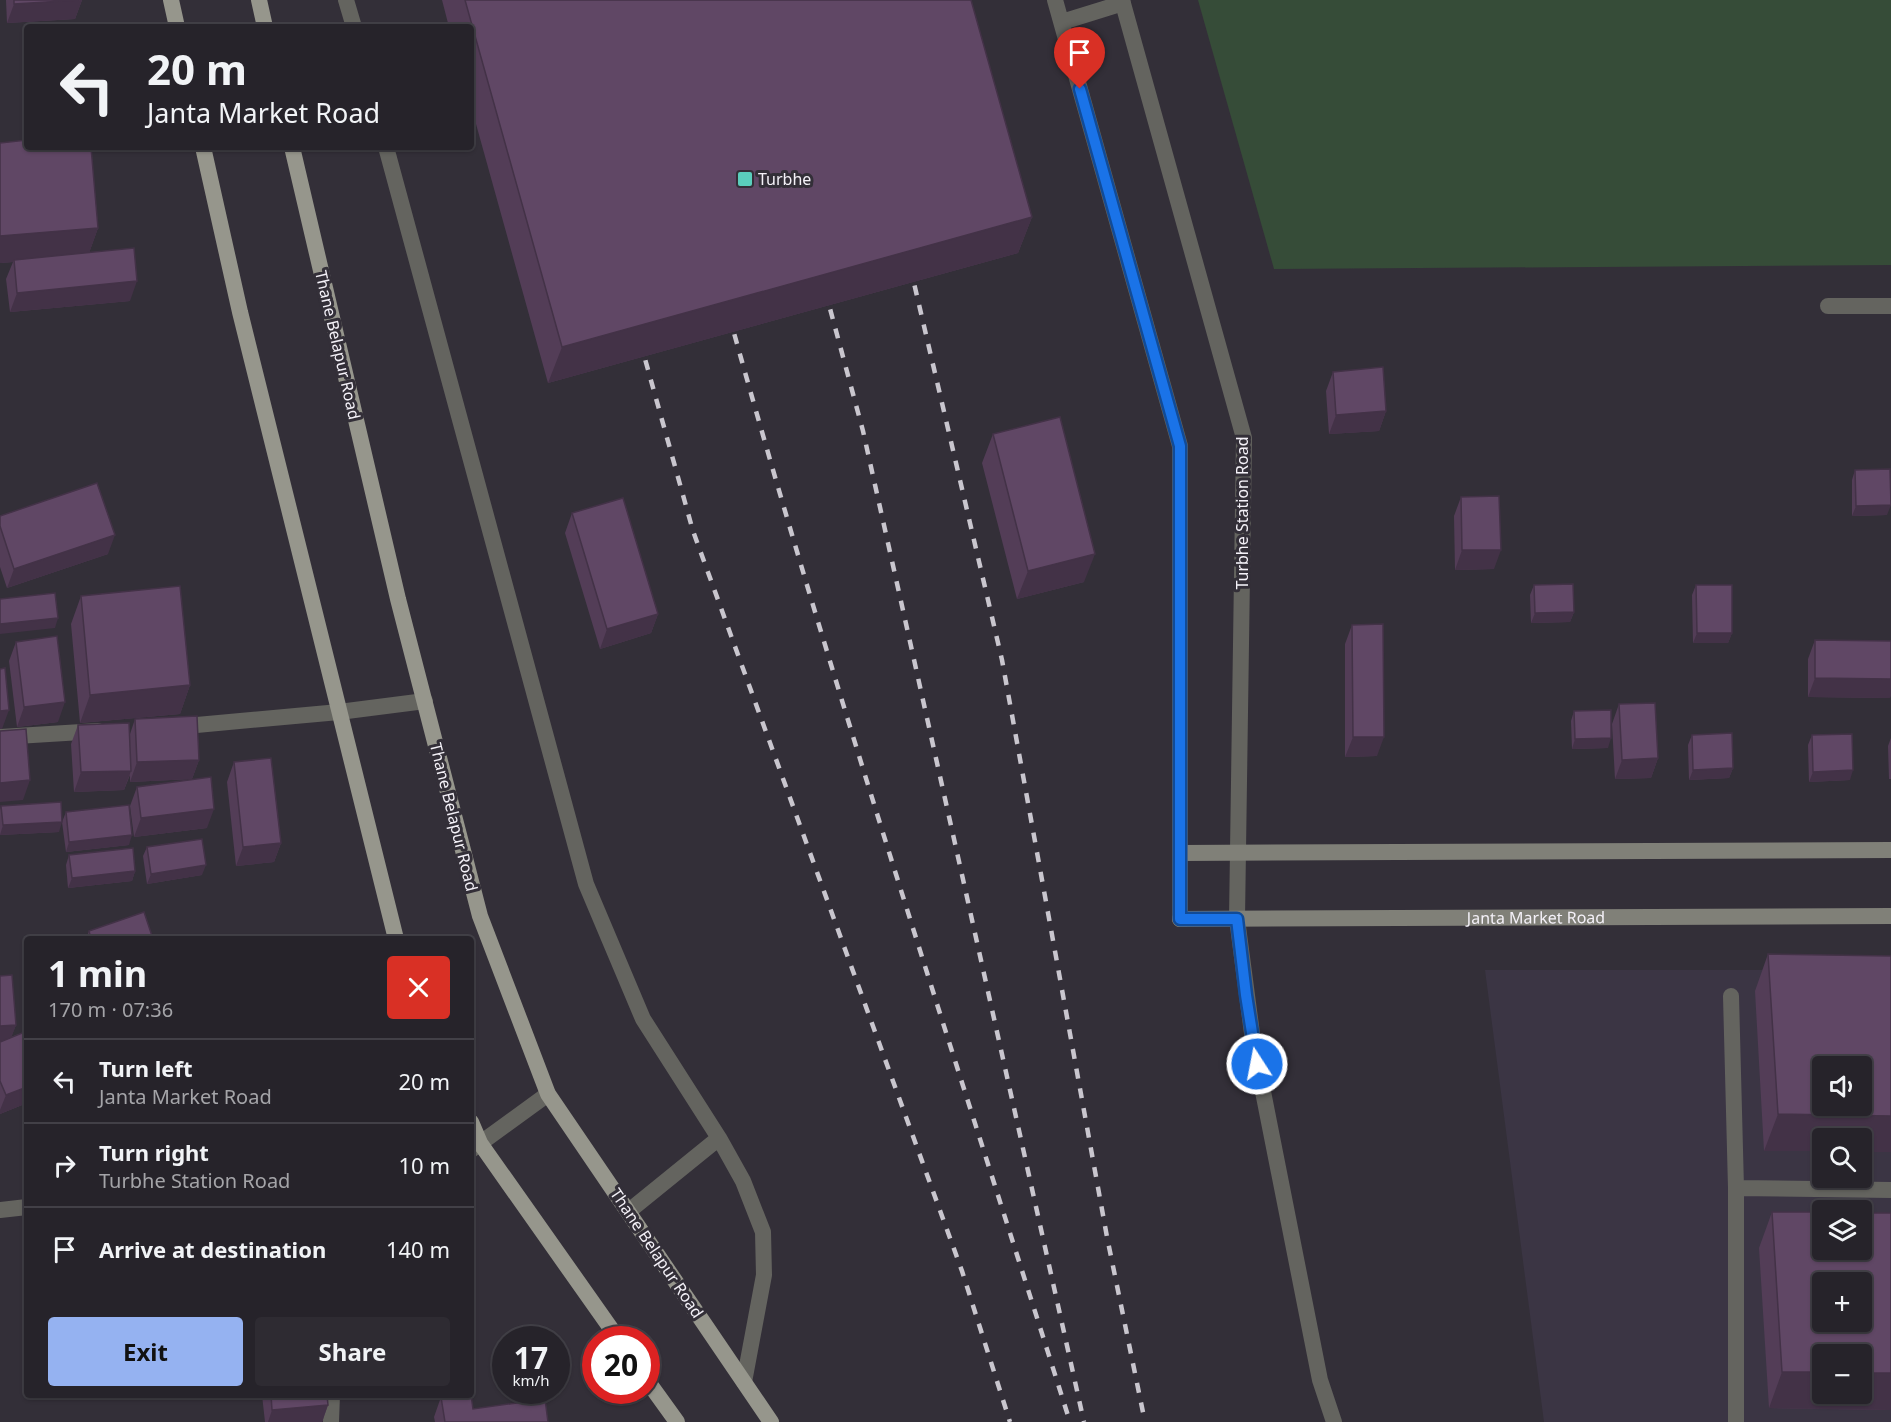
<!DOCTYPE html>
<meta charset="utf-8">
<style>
body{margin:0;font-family:"Noto Sans",sans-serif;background:#2e2b32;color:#f1f3f6;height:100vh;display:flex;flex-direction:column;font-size:22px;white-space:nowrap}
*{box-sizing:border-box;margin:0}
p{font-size:20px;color:#a4a4a8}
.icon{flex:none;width:33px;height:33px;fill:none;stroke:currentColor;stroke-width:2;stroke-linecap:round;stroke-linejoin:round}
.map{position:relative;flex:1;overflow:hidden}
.panel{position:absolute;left:24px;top:936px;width:450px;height:462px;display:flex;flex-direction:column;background:#26232a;border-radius:6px;box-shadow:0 2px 4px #0004,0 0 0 2px #424047}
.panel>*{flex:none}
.guide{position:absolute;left:24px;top:24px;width:450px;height:126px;border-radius:6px;box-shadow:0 2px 4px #0004,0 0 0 2px #424047;background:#26232a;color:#f1f3f6;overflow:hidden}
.tools{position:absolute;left:1812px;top:1056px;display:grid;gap:12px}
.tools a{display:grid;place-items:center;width:60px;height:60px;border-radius:6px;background:#26232a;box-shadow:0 2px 4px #0004,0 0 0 2px #424047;font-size:30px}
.speed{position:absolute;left:492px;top:1326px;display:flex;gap:12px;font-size:30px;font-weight:700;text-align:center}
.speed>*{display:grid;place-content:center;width:78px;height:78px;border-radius:50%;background:#26232a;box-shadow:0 2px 4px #0004,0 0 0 2px #424047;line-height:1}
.speed small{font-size:15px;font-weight:400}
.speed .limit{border:9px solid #d22;background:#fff;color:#111}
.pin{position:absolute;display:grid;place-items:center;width:51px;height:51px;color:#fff;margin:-62px -26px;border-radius:50% 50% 50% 0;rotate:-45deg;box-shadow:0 0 6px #0007}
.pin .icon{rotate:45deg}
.me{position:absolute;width:66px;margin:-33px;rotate:349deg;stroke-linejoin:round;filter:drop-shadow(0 0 4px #0008)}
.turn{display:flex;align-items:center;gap:21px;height:126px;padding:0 24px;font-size:27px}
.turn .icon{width:78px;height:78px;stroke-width:2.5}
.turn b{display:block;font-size:42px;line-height:51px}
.round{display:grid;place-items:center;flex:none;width:63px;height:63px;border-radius:6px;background:#2e2b32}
.head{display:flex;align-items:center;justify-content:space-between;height:102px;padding:0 24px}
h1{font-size:36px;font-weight:700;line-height:45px}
.action{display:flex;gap:12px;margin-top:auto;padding:12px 24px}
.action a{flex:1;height:69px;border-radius:6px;background:#95b2f1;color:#111;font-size:24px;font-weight:700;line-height:69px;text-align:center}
.action a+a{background:#2e2b32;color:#f1f3f6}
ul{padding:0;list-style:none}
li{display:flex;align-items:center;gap:18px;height:84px;padding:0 24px;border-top:2px solid #424047}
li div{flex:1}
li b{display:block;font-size:22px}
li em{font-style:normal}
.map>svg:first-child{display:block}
.built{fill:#3b3544;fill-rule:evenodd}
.green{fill:#364c38}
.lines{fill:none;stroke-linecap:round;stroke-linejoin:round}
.service{stroke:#64645f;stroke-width:16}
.minor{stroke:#64645f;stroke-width:16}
.tertiary{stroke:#64645f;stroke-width:16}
.secondary{stroke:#808078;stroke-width:16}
.primary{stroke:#96968c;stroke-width:16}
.rail{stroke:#c9c6ce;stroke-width:4.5;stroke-dasharray:10 10;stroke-linecap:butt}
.wall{fill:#533d57}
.shaded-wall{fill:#433247}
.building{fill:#604765;stroke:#433247;stroke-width:1.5;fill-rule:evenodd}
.route-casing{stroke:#114b97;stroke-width:15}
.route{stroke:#1a73e8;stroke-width:10}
.poi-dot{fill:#5acebc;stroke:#332f38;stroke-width:2}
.labels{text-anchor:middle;stroke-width:6;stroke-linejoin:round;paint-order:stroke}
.poi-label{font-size:16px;fill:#f4f1f8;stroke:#332f38;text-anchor:start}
.street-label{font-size:16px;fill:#f4f1f8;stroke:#332f38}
</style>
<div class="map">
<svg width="1891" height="1422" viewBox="0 0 1891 1422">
<rect width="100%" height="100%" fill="#332f38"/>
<path class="built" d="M 1485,970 L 1891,970 L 1891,1422 L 1544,1422 ZM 1822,1066 L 1862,1066 L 1862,1106 L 1822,1106 ZM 1822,1138 L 1862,1138 L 1862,1178 L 1822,1178 ZM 1822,1210 L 1862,1210 L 1862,1250 L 1822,1250 ZM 1822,1282 L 1862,1282 L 1862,1322 L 1822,1322 ZM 1822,1354 L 1862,1354 L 1862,1394 L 1822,1394 Z"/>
<path class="green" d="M 1198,0 L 1891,0 L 1891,265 L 1274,269 Z"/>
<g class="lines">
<path class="service" d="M 346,0 L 354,27
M 386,147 L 586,884 L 643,1019 L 719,1138 L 629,1211
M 1237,919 L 1253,1041 L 1320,1380 L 1334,1422
M 1731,996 L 1736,1188 L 1736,1422
M 719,1138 L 743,1181 L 763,1232 L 764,1275 L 744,1382
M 1736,1188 L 1891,1190"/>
<path class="minor" d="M 1828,306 L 1891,306
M 175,727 L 339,712 L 425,701
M 0,737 L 98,731
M 471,1150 L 548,1094
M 0,1210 L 27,1207
M 331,1422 L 332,1395"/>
<path class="tertiary" d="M 1055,0 L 1180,446 L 1180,919
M 1122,0 L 1244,438 L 1237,919
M 1062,22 L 1123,3"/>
<g class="secondary">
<path d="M 1181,853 L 1891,850"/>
<path id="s1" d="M 1180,919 L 1891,916"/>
</g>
<path class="primary" d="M 171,0 L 177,27
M 259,0 L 265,27
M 203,147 L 240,312 L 396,939
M 292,147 L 398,599 L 480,916 L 548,1094 L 771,1422
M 471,1122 L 480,1143 L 619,1340
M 646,1379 L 677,1422"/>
<path class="rail" d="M 910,266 L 1002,660 L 1107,1237 L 1145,1422
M 825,290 L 863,431 L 1084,1422
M 729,315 C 832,687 954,1054 1070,1422
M 640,341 L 693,531 L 962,1271 L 1010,1422"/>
</g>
<path class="wall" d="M 6,0 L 82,0 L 75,19 L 7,23 Z
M 442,0 L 971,0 L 1032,217 L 1018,253 L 548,383 L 471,106 L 471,27 L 449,27 Z
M 98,228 L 89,253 L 130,301 L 10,312 L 6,279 L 13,262 L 0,263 Z
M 1333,372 L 1386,411 L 1379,431 L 1329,434 L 1326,391 Z
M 993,434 L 1084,582 L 1017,599 L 982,463 Z
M 1855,470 L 1887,515 L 1852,516 L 1852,480 Z
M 1461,497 L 1494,569 L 1455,570 L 1454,516 Z
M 572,513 L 658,614 L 651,633 L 600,649 L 565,533 Z
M 0,516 L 108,554 L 7,588 L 0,567 Z
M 1534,585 L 1574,612 L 1570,622 L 1531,623 L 1530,595 Z
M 1696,585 L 1732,633 L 1728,643 L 1693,643 L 1692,595 Z
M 81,596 L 190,685 L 180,714 L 80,723 L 71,624 Z
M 1352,625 L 1377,756 L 1345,757 L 1345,644 Z
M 1815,640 L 1891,641 L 1891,694 L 1890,698 L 1808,697 L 1808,659 Z
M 16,642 L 58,722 L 17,727 L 9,661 Z
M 1619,704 L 1658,758 L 1651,778 L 1615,779 L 1612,724 Z
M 1574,711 L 1608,748 L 1572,749 L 1571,721 Z
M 135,719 L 199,760 L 192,779 L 130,782 L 130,775 L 124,790 L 74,792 L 71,744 L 78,725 L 130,734 Z
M 1692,735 L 1733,768 L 1729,778 L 1689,780 L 1688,745 Z
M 1812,735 L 1850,780 L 1809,782 L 1808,745 Z
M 1891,738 L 1891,779 L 1889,779 L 1888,746 Z
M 234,762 L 281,843 L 274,862 L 236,866 L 227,782 Z
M 137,787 L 207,828 L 134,837 L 130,806 Z
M 1,806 L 59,832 L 0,835 L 0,810 Z
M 66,812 L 129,845 L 66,852 L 62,822 Z
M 147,847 L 202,875 L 147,884 L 143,856 Z
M 69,855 L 135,871 L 132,881 L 68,888 L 66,865 Z
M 89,931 L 153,939 L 86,939 Z
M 1768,954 L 1822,1138 L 1822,1151 L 1764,1151 L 1755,991 Z
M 0,976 L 16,1025 L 11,1037 L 27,1031 L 27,1103 L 0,1114 Z
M 1772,1212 L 1891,1213 L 1891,1410 L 1769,1408 L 1759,1248 Z
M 262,1395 L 327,1395 L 328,1405 L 322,1422 L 265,1422 Z
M 441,1397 L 473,1409 L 548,1422 L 435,1422 L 434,1417 Z"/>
<path class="shaded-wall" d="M 82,0 L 75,19 L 7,23 L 14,4 Z
M 1032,217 L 1018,253 L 548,383 L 562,347 Z
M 98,228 L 88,256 L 14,260 L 13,262 L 0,263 L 0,236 Z
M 137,281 L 130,301 L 10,312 L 17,293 Z
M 1386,411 L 1379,431 L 1329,434 L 1336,415 Z
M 1891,505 L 1887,515 L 1852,516 L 1856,506 Z
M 115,535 L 108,554 L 7,588 L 14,569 Z
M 1462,550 L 1501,550 L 1494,569 L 1455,570 Z
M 1095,554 L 1084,582 L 1017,599 L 1028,571 Z
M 1574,612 L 1570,622 L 1531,623 L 1535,613 Z
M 658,614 L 651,633 L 600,649 L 607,629 Z
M 58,618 L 55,628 L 0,634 L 0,624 Z
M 1697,633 L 1732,633 L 1728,643 L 1693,643 Z
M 1815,678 L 1891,679 L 1891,694 L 1890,698 L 1808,697 Z
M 190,685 L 180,714 L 80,723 L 90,695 Z
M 65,702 L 58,722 L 17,727 L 24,707 Z
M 9,710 L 2,729 L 0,729 L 0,711 Z
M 1353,737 L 1384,737 L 1377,756 L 1345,757 Z
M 1611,738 L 1608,748 L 1572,749 L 1575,739 Z
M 1658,758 L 1651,778 L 1615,779 L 1622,760 Z
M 199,760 L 192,779 L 130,782 L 137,762 Z
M 1733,768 L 1729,778 L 1689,780 L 1693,770 Z
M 1853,770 L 1850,780 L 1809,782 L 1813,772 Z
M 131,771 L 124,790 L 74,792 L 81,772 Z
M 30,780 L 23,800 L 0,802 L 0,783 Z
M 214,809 L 207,828 L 134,837 L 141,818 Z
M 62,822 L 59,832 L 0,835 L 3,825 Z
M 132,835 L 129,845 L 66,852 L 69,842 Z
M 281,843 L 274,862 L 236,866 L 243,847 Z
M 206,865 L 202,875 L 147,884 L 151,874 Z
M 135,871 L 132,881 L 68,888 L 72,878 Z
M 16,1025 L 9,1044 L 0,1045 L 0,1026 Z
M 27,1087 L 27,1103 L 0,1114 L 0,1110 L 6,1095 Z
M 1778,1114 L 1891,1116 L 1891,1152 L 1862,1152 L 1862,1138 L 1822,1138 L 1822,1151 L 1764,1151 Z
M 1782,1372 L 1822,1372 L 1822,1394 L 1862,1394 L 1862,1373 L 1891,1373 L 1891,1410 L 1769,1408 Z
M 328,1405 L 322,1422 L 268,1422 L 272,1410 Z"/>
<path class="building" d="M 14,0 L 79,0 L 14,4 Z
M 465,0 L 971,0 L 1032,217 L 562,347 Z
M 27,140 L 27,147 L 91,147 L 98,228 L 0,236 L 0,143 Z
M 134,248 L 137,281 L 17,293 L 14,260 Z
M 1383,367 L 1386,411 L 1336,415 L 1333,372 Z
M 1060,417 L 1095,554 L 1028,571 L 993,434 Z
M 1890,469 L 1891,505 L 1856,506 L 1855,470 Z
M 97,483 L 115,535 L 14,569 L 0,526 L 0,516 Z
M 1499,496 L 1501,550 L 1462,550 L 1461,497 Z
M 623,498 L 658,614 L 607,629 L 572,513 Z
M 1573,584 L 1574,612 L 1535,613 L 1534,585 Z
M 1696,585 L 1732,585 L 1732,633 L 1697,633 Z
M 180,586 L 190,685 L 90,695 L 81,596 Z
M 55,593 L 58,618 L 0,624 L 0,599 Z
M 1383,624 L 1384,737 L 1353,737 L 1352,625 Z
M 57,636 L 65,702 L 24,707 L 16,642 Z
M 1815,640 L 1891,641 L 1891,679 L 1815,678 Z
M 5,668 L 9,710 L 0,711 L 0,669 Z
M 1655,703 L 1658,758 L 1622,760 L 1619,704 Z
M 1611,710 L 1611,738 L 1575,739 L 1574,711 Z
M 197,716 L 199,760 L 137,762 L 135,719 Z
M 129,723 L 131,771 L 81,772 L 78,725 Z
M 26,729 L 30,780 L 0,783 L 0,731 Z
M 1732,733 L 1733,768 L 1693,770 L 1692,735 Z
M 1852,734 L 1853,770 L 1813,772 L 1812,735 Z
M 271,758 L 281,843 L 243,847 L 234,762 Z
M 211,777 L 214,809 L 141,818 L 137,787 Z
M 61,802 L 62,822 L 3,825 L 1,806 Z
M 129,805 L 132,835 L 69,842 L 66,812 Z
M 202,839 L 206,865 L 151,874 L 147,847 Z
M 133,848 L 135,871 L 72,878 L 69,855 Z
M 144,912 L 153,939 L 91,939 L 89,931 Z
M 317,937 L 317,939 L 308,939 Z
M 1768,954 L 1891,956 L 1891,1116 L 1778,1114 ZM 1822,1066 L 1862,1066 L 1862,1106 L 1822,1106 Z
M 12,975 L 16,1025 L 0,1026 L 0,976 Z
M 27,1031 L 27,1087 L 6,1095 L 0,1081 L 0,1042 Z
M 1772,1212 L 1822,1212 L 1822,1250 L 1862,1250 L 1862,1213 L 1891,1213 L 1891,1373 L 1862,1373 L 1862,1354 L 1822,1354 L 1822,1372 L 1782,1372 ZM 1822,1282 L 1862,1282 L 1862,1322 L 1822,1322 Z
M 271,1395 L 327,1395 L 328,1405 L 272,1410 Z
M 457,1395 L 471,1395 L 473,1409 L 545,1399 L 548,1422 L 445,1422 L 441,1397 Z"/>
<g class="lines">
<defs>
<path id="route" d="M 1080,89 L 1180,446 L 1180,919 L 1237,919 L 1246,995 L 1257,1064"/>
</defs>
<use href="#route" class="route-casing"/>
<use href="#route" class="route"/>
</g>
<rect class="poi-dot" x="737" y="171" width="16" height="16" rx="3"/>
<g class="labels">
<g class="poi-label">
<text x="758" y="185">Turbhe</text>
</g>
<g class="street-label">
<text transform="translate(338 345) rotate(77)" y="6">Thane Belapur Road</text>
<text transform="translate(1242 513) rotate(-90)" y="6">Turbhe Station Road</text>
<text transform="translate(454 817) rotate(76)" y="6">Thane Belapur Road</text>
<text dy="6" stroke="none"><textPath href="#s1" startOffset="356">Janta Market Road</textPath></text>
<text transform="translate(657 1253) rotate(56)" y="6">Thane Belapur Road</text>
</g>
</g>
</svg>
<div class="tools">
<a><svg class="icon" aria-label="sound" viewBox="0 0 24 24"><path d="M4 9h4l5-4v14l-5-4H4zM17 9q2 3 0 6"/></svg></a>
<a><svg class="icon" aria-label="search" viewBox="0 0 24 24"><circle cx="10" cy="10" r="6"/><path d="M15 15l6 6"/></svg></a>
<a><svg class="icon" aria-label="layers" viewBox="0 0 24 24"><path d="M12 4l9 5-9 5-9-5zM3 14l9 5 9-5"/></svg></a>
<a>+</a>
<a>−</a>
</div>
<div class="speed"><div>17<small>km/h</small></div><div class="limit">20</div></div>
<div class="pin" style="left:1080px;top:89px;background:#d93025"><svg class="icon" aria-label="arrive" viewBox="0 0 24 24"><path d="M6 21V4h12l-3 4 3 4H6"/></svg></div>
<svg class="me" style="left:1257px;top:1064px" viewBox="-20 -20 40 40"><circle r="17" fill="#1a73e8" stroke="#fff" stroke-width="3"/><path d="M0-11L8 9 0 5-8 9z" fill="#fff"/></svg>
<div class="guide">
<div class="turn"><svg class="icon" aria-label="left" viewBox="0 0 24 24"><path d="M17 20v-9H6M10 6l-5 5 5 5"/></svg><div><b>20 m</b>Janta Market Road</div></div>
</div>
<section class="panel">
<div class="head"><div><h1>1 min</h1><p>170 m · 07:36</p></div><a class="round" style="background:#d93025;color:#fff"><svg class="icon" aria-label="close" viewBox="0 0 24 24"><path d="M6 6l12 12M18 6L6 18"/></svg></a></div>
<ul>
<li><svg class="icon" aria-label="left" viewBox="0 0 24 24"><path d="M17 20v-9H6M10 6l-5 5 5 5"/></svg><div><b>Turn left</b><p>Janta Market Road</p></div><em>20 m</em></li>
<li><svg class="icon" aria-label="right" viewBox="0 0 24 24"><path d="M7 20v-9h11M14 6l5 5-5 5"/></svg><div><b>Turn right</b><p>Turbhe Station Road</p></div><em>10 m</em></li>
<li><svg class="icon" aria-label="arrive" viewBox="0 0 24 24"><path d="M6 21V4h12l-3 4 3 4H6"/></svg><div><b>Arrive at destination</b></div><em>140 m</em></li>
</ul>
<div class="action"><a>Exit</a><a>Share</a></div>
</section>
</div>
